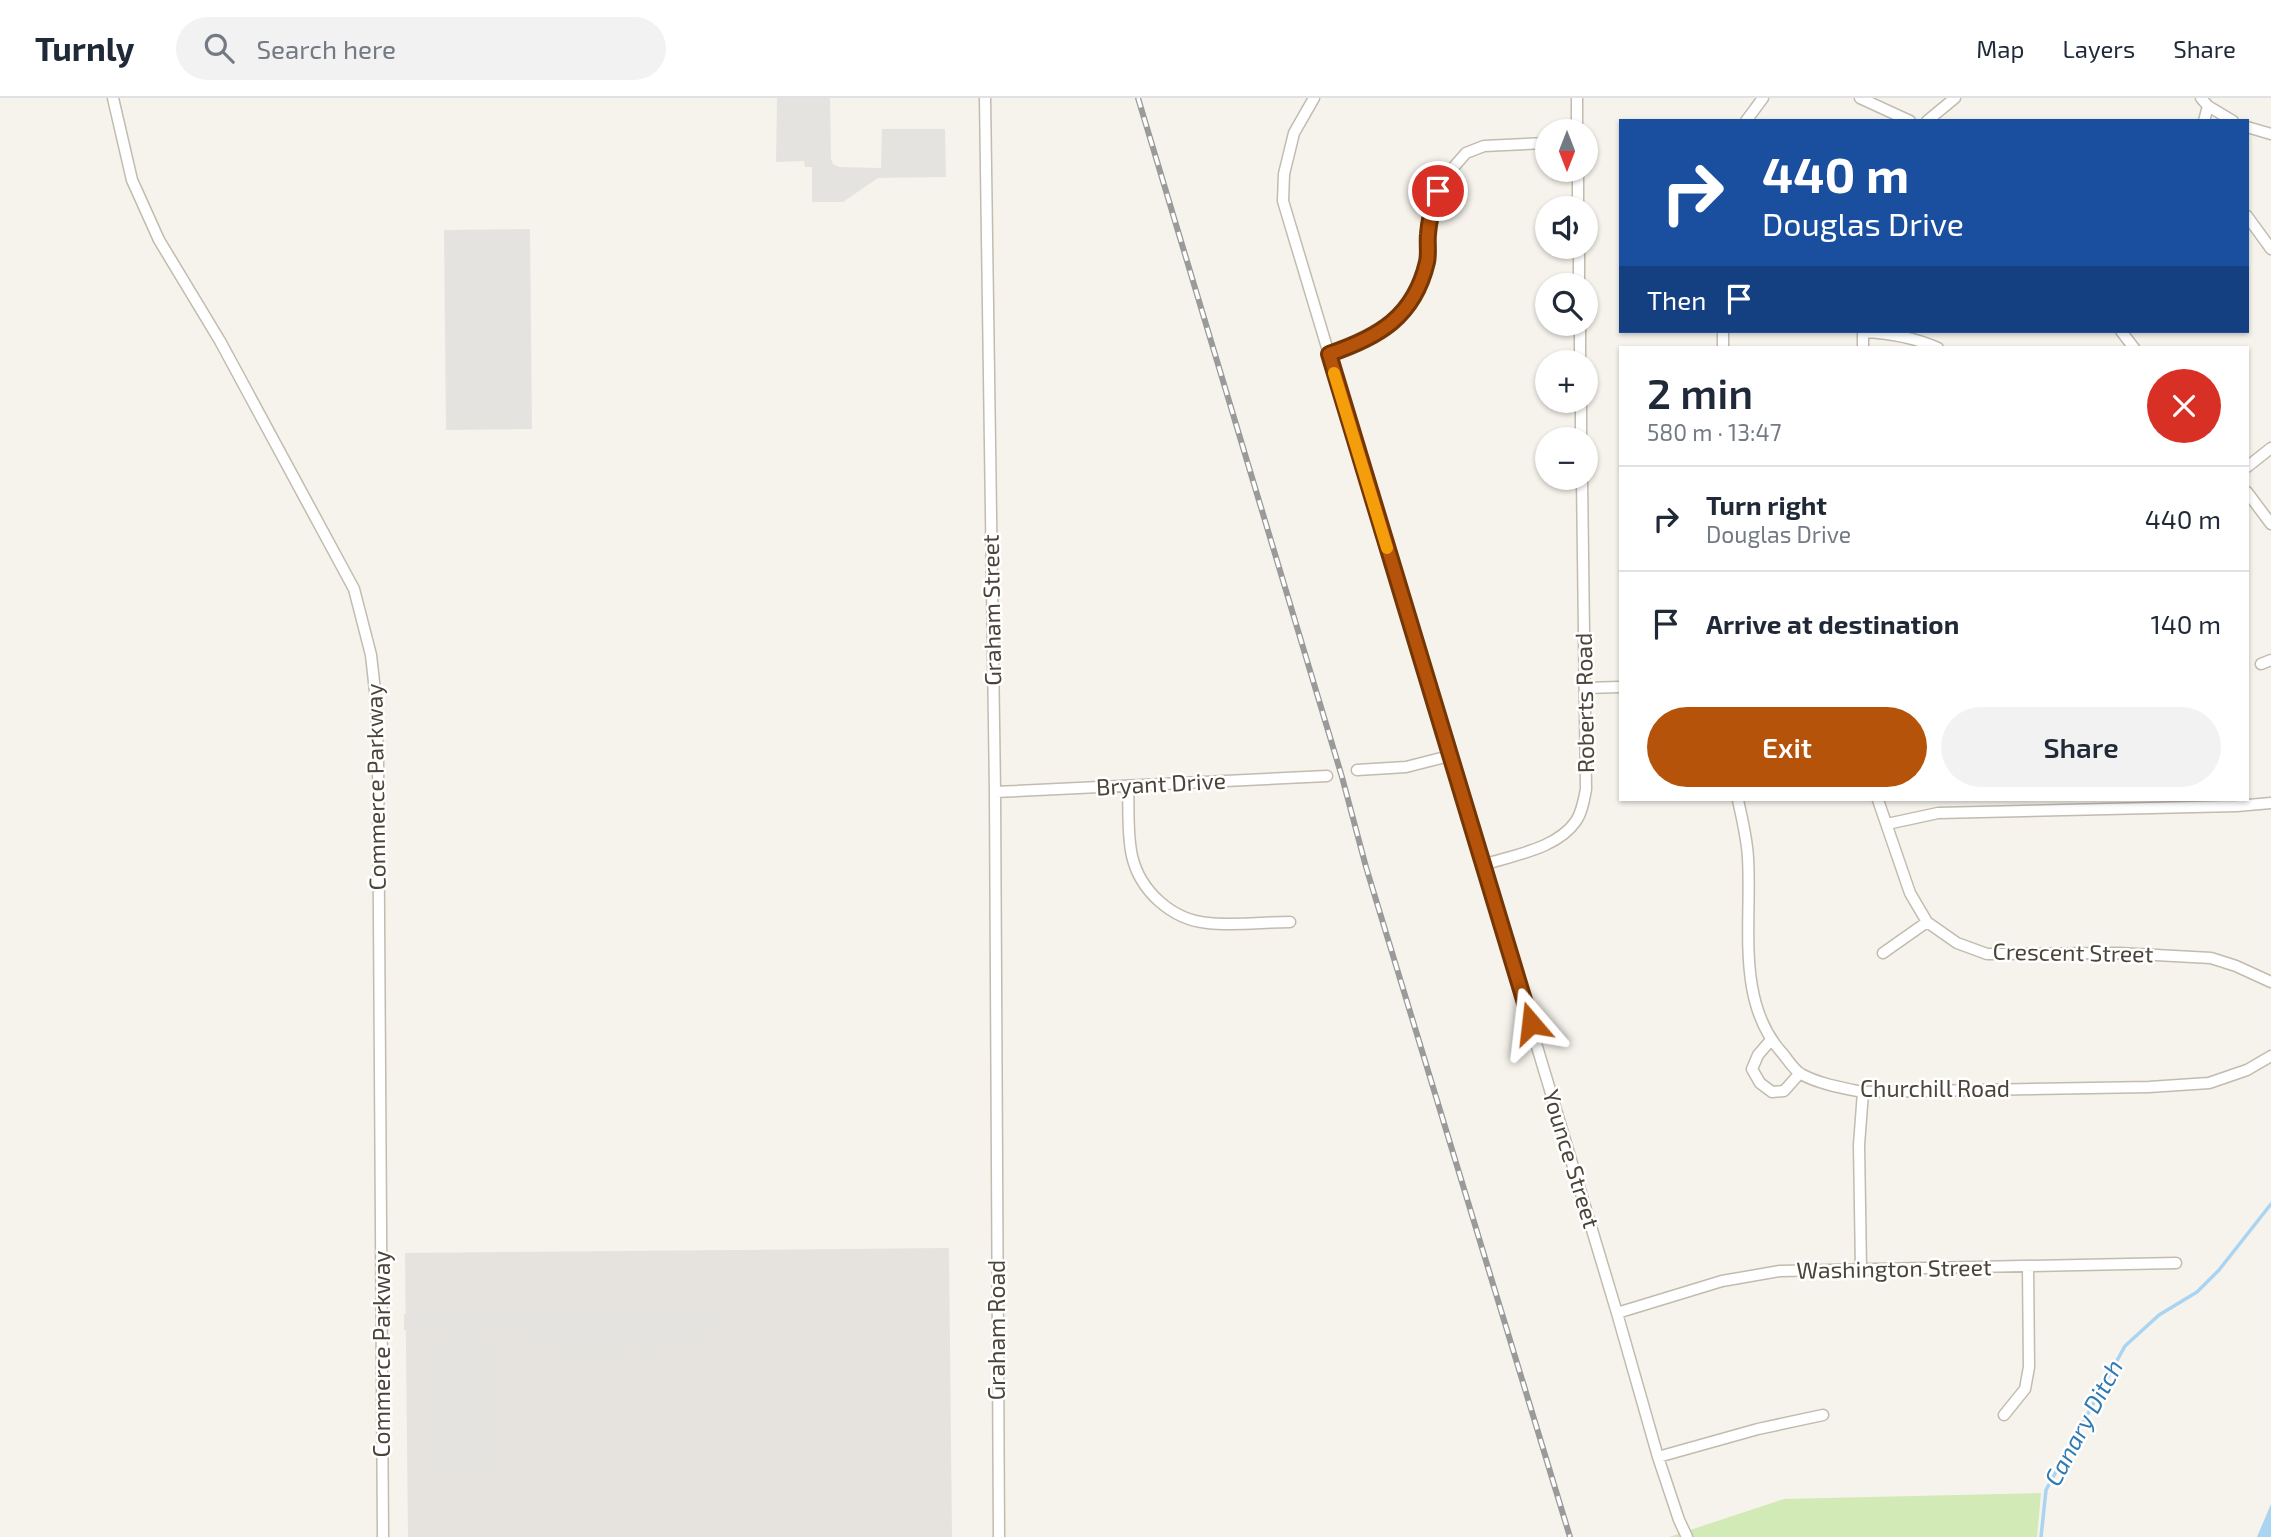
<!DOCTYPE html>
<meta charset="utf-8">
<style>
body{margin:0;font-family:"Exo 2",sans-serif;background:#f2f2f3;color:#1f2937;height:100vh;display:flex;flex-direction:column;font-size:26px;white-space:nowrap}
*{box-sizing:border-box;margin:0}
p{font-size:23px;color:#747a83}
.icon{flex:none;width:38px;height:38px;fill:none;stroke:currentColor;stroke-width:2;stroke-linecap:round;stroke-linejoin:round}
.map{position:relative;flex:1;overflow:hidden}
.panel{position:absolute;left:1619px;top:248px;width:630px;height:455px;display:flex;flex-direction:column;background:#fff;border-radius:0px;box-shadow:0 2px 5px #0004}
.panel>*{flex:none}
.top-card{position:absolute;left:1619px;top:21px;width:630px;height:214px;border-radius:0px;box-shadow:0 2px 5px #0004;background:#1a4fa0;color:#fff;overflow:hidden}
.needle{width:46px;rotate:180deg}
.tools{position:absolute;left:1535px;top:21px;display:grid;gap:14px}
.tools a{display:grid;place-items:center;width:63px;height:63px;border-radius:50%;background:#fff;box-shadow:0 2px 5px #0004;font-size:35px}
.pin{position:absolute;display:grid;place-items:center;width:60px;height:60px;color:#fff;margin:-30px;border:4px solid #fff;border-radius:50%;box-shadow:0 2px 7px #0007}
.me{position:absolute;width:77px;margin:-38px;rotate:343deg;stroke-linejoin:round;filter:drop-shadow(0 0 5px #0008)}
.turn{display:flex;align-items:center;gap:24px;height:147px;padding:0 28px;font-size:32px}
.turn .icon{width:91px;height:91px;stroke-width:2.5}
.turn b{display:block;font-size:49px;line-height:60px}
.then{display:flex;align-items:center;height:66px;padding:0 28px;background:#0003;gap:14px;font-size:26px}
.round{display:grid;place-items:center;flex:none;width:74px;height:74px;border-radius:37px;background:#f2f2f3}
.overview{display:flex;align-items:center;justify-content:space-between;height:119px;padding:0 28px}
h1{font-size:42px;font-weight:600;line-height:52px}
.primary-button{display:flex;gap:14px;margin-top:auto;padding:14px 28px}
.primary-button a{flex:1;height:80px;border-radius:42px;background:#b45309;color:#fff;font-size:28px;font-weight:600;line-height:80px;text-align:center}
.primary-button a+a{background:#f2f2f3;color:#1f2937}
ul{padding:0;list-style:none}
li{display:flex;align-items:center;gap:21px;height:105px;padding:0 28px;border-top:2px solid #e0e1e3}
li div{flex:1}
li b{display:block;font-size:26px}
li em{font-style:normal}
header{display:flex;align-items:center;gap:42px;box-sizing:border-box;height:98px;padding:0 35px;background:#fff;border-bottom:2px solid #e0e1e3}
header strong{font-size:33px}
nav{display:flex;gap:38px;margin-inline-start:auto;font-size:24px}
.search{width:490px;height:63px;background:#f2f2f3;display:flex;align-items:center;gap:18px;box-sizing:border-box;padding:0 24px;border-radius:38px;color:#747a83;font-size:26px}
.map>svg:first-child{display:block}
.industrial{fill:#e6e2dd}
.green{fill:#d2eab5}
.parking{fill:#e5e3e0}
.water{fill:#a9d4f2}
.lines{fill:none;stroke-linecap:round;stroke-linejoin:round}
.stream{stroke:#a9d4f2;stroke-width:3.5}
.minor-casing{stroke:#c2bbae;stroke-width:13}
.minor{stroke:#fff;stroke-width:10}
.rail-casing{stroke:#9a9a9a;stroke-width:6}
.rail{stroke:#fff;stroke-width:3.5;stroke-dasharray:10;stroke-linecap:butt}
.route-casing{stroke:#753606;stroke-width:18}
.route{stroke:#b45309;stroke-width:12}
.slow{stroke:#f59e0b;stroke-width:12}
.labels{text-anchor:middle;stroke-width:5;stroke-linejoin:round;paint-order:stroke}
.street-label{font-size:23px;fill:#4b4439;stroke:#fff}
.water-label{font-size:24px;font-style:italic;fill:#2e7ab2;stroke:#fff}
</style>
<header>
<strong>Turnly</strong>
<div class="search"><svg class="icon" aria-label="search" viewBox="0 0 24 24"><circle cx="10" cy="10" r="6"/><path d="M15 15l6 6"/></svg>Search here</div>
<nav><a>Map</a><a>Layers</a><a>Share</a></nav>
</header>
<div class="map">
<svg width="2271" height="1439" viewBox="0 0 2271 1439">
<rect width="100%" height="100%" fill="#f6f3ec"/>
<path class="industrial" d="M 949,1150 L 952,1439 L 408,1439 L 405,1155 Z"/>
<path class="green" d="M 2041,1395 L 2037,1439 L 1669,1439 L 1784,1401 Z"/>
<path class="parking" d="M 777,0 L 830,0 L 831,61 L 833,66 L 839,69 L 881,70 L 882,31 L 945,31 L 946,79 L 878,80 L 843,104 L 812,104 L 812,69 L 805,69 L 804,63 L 776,64 Z
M 530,131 L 532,331 L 446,332 L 444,132 Z
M 734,1213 L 734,1227 L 719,1226 L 704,1232 L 697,1245 L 696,1257 L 558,1258 L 546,1252 L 538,1244 L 533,1244 L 510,1230 L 490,1230 L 487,1232 L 484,1245 L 492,1246 L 494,1371 L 478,1371 L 478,1384 L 445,1384 L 444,1374 L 435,1373 L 435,1246 L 444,1245 L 444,1239 L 440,1231 L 404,1232 L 404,1216 Z"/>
<path class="water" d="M 2271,1406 L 2271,1439 L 2257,1439 Z"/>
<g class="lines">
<path class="stream" d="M 2041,1439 L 2046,1392 L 2125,1248 L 2159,1217 L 2197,1194 L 2219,1172 L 2271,1106"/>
<defs>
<path id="minor" d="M 113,0 L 132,82 L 159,142 L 220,243 L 354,491 L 371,557 L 376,602 L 378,663 L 383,1439
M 985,0 L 995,694 L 999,1439
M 1314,0 L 1294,35 L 1284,76 L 1283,103 L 1617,1215 L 1658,1359 L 1679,1422 L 1687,1439
M 1577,0 L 1577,33
M 1860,0 L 1910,23
M 2201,0 L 2208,8 L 2233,23
M 1746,23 L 1763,0
M 1927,23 L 1955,0
M 2204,23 L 2208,8
M 2247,29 L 2271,36
M 1578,72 L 1578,110
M 2247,118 L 2271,151
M 1579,149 L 1579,187
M 1580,226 L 1580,264
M 1723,233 L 1723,250
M 1863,233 L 1863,250
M 2121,233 L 2134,250
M 1863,234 C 1890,235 1913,239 1938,250
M 1329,256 L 1355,247 L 1379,235 L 1399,216 L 1418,193 L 1428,161 L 1428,137 L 1438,93 L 1452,71 L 1466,55 L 1484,48 L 1547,45
M 1581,303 L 1581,341
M 2247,369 L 2271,350
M 2247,394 L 2271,426
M 2261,566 L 2271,562
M 1585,590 L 1620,589
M 1357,672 L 1406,669 L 1449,658
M 1128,688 C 1129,710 1127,736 1132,758 C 1140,793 1172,822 1208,825 C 1235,828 1263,824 1290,824
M 995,694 L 1327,678
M 1738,702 C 1742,721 1747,740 1748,760 C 1752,825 1735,904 1783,956 C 1788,962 1794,972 1801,976 C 1819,986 1843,990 1863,994 L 2149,989 L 2209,985 L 2247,972 L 2271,958
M 1878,702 L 1910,795 L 1927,824 L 1957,845 L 1987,856 L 2119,855 L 2211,860 L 2236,868 L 2271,884
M 1887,726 L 1938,715 L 2237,708 L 2271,705
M 1483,767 C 1513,757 1557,751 1576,723 C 1582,714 1584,702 1586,691 L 1582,380
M 1883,855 L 1927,824
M 1770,943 L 1758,957 L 1752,971 L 1760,985 L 1772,994 L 1784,993 L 1800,975
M 1861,1171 L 1859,1047 L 1863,994
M 1617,1215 L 1722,1183 L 1780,1173 L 2176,1165
M 2004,1317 L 2025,1291 L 2029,1269 L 2028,1169
M 1658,1359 L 1758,1331 L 1823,1317"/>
</defs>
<use href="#minor" class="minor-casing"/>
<use href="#minor" class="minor"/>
<defs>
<path id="rail" d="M 1138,0 L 1342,679 L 1366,769 L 1570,1439"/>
</defs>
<use href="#rail" class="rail-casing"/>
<use href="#rail" class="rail"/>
</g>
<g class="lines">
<defs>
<path id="route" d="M 1438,93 C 1433,107 1429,122 1428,136 C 1427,145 1429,155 1427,164 C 1414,219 1379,239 1329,256 L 1531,925"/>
</defs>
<use href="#route" class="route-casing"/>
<use href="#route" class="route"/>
<path class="slow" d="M 1334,275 L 1387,450"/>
</g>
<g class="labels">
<g class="street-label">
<text transform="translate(992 512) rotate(-91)" y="8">Graham Street</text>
<text transform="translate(1585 605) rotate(-91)" y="8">Roberts Road</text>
<text transform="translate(1161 686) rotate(-3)" y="8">Bryant Drive</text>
<text transform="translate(376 689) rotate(-91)" y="8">Commerce Parkway</text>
<text transform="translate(2073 855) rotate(1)" y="8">Crescent Street</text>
<text x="1935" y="999">Churchill Road</text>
<text transform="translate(1571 1061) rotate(73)" y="8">Younce Street</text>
<text transform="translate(1894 1171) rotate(-1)" y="8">Washington Street</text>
<text transform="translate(997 1232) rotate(-90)" y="8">Graham Road</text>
<text transform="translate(382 1256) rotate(-90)" y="8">Commerce Parkway</text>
</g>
<g class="water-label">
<text transform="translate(2084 1325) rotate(-62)" y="8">Canary Ditch</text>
</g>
</g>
</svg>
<div class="tools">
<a><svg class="needle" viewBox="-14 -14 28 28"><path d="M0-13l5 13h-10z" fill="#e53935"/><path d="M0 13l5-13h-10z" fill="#747a83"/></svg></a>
<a><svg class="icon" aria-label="sound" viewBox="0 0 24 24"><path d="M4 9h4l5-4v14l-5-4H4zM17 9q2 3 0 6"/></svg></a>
<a><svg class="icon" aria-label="search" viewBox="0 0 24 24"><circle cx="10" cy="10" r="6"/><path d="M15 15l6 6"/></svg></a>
<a>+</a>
<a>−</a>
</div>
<div class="pin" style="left:1438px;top:93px;background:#d93025"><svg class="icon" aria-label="arrive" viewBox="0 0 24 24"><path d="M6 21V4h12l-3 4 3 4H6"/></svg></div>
<svg class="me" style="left:1531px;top:925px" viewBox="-20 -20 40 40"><path d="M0-17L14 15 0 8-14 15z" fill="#b45309" stroke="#fff" stroke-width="4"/></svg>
<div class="top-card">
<div class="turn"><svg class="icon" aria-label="right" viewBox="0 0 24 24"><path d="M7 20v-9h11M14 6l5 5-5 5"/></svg><div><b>440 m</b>Douglas Drive</div></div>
<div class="then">Then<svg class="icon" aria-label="arrive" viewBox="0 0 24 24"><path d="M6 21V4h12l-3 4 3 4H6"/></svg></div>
</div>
<section class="panel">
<div class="overview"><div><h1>2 min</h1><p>580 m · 13:47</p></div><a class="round" style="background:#d93025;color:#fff"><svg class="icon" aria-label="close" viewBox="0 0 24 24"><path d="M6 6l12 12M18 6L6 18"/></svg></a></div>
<ul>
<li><svg class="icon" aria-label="right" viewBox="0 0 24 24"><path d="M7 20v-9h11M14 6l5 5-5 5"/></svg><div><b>Turn right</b><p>Douglas Drive</p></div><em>440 m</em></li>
<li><svg class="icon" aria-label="arrive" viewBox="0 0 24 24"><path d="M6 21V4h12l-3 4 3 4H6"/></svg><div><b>Arrive at destination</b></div><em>140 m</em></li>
</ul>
<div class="primary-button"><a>Exit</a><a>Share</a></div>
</section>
</div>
